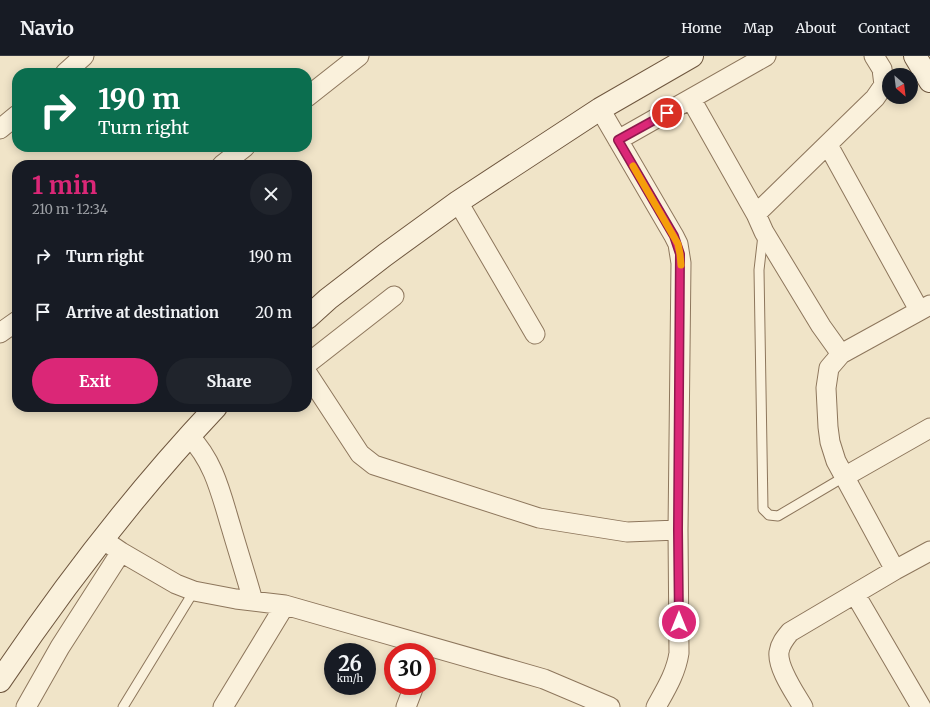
<!DOCTYPE html>
<meta charset="utf-8">
<style>
body{margin:0;font-family:Merriweather,serif;background:#20242c;color:#f1f3f6;height:100vh;display:flex;flex-direction:column;font-size:15px;white-space:nowrap}
*{box-sizing:border-box;margin:0}
p{font-size:13px;color:#9ea1a6}
.icon{flex:none;width:22px;height:22px;fill:none;stroke:currentColor;stroke-width:2;stroke-linecap:round;stroke-linejoin:round}
.map{position:relative;flex:1;overflow:hidden}
.panel{position:absolute;left:12px;top:104px;width:300px;height:252px;display:flex;flex-direction:column;background:#171b24;border-radius:16px;box-shadow:0 2px 10px #0003}
.panel>*{flex:none}
.hud{position:absolute;left:12px;top:12px;width:300px;height:84px;border-radius:16px;box-shadow:0 2px 10px #0003;background:#0b6e4f;color:#fff;overflow:hidden}
.needle{width:26px;rotate:152deg}
.tools{position:absolute;left:882px;top:12px;display:grid;gap:8px}
.tools a{display:grid;place-items:center;width:36px;height:36px;border-radius:50%;background:#171b24;box-shadow:0 2px 10px #0003;font-size:20px}
.speed{position:absolute;left:324px;top:587px;display:flex;gap:8px;font-size:20px;font-weight:700;text-align:center}
.speed>*{display:grid;place-content:center;width:52px;height:52px;border-radius:50%;background:#171b24;box-shadow:0 2px 10px #0003;line-height:1}
.speed small{font-size:10px;font-weight:400}
.speed .limit{border:6px solid #d22;background:#fff;color:#111}
.pin{position:absolute;display:grid;place-items:center;width:34px;height:34px;color:#fff;margin:-17px;border:2px solid #fff;border-radius:50%;box-shadow:0 1px 4px #0007}
.me{position:absolute;width:44px;margin:-22px;rotate:0deg;stroke-linejoin:round;filter:drop-shadow(0 0 3px #0008)}
.turn{display:flex;align-items:center;gap:14px;height:84px;padding:0 20px;font-size:18px}
.turn .icon{width:52px;height:52px;stroke-width:2.5}
.turn b{display:block;font-size:28px;line-height:34px}
.round{display:grid;place-items:center;flex:none;width:42px;height:42px;border-radius:21px;background:#20242c}
.overview{display:flex;align-items:center;justify-content:space-between;height:68px;padding:0 20px}
h1{font-size:24px;font-weight:700;line-height:30px;color:#db2777}
.action{display:flex;gap:8px;margin-top:auto;padding:8px 20px}
.action a{flex:1;height:46px;border-radius:24px;background:#db2777;color:#fff;font-size:16px;font-weight:700;line-height:46px;text-align:center}
.action a+a{background:#20242c;color:#f1f3f6}
ul{padding:0;list-style:none}
li{display:flex;align-items:center;gap:12px;height:56px;padding:0 20px}
li div{flex:1}
li b{display:block;font-size:15px}
li em{font-style:normal}
header{display:flex;align-items:center;gap:24px;box-sizing:border-box;height:56px;padding:0 20px;background:#171b24;border-bottom:1px solid #363941}
header strong{font-size:19px}
nav{display:flex;gap:22px;margin-inline-start:auto;font-size:14px}
.map>svg:first-child{display:block}
.lines{fill:none;stroke-linecap:round;stroke-linejoin:round}
.lane-casing{stroke:#8d765c;stroke-width:11}
.street-casing{stroke:#8d765c;stroke-width:21}
.secondary-casing{stroke:#6f573f;stroke-width:24}
.lane{stroke:#faf1dc;stroke-width:9}
.street{stroke:#faf1dc;stroke-width:19}
.secondary{stroke:#faf1dc;stroke-width:22}
.route-casing{stroke:#8e194d;stroke-width:10}
.route{stroke:#db2777;stroke-width:7}
.slow{stroke:#f59e0b;stroke-width:7}
</style>
<header>
<strong>Navio</strong>
<nav><a>Home</a><a>Map</a><a>About</a><a>Contact</a></nav>
</header>
<div class="map">
<svg width="930" height="651" viewBox="0 0 930 651">
<rect width="100%" height="100%" fill="#f0e4c8"/>
<g class="lines">
<defs>
<path id="lane" d="M 763,179 L 759,214 L 763,453 L 769,459 L 778,460 L 844,421
M 123,651 L 194,535"/>
<path id="street" d="M 65,17 L 84,0
M 307,41 L 359,0
M 691,43 L 756,158 L 764,176 L 821,270 L 841,298
M 600,53 L 674,180 L 678,188 L 681,207 L 678,474 L 679,597 C 676,617 666,633 656,651
M 0,73 L 17,59
M 618,84 L 766,0
M 828,89 L 919,254
M 222,109 L 245,91
M 458,146 L 535,278
M 756,158 L 875,42 L 884,29 L 882,13 L 874,0
M 0,277 L 17,265
M 307,308 L 394,240
M 307,317 L 360,398 L 374,409 L 539,462 L 627,476 L 678,474
M 189,380 C 214,405 221,438 231,471 C 238,495 246,520 253,545
M 844,421 L 930,372
M 102,483 L 121,496 L 176,528 L 194,535 L 236,543 L 285,549 L 544,623 L 610,651
M 895,514 L 836,405 L 830,386 L 828,371 L 826,332 L 829,312 L 841,298 L 930,249
M 855,538 L 921,651
M 26,651 L 60,591 L 121,496
M 223,651 L 285,549
M 406,651 L 414,630
M 803,651 C 795,637 777,612 779,596 C 780,588 785,582 790,576 L 895,514 L 930,495"/>
<path id="secondary" d="M 915,0 L 930,25
M 307,262 L 328,243 L 385,199 L 458,146 L 600,53 L 692,0
M 0,625 C 65,528 136,436 216,351"/>
</defs>
<use href="#lane" class="lane-casing"/>
<use href="#street" class="street-casing"/>
<use href="#secondary" class="secondary-casing"/>
<use href="#lane" class="lane"/>
<use href="#street" class="street"/>
<use href="#secondary" class="secondary"/>
</g>
<g class="lines">
<defs>
<path id="route" d="M 667,57 L 618,84 L 674,180 L 680,198 L 678,474 L 679,566"/>
</defs>
<use href="#route" class="route-casing"/>
<use href="#route" class="route"/>
<path class="slow" d="M 633,110 L 678,188 L 680,198 L 681,209"/>
</g>
</svg>
<div class="tools">
<a><svg class="needle" viewBox="-14 -14 28 28"><path d="M0-13l5 13h-10z" fill="#e53935"/><path d="M0 13l5-13h-10z" fill="#9ea1a6"/></svg></a>
</div>
<div class="speed"><div>26<small>km/h</small></div><div class="limit">30</div></div>
<div class="pin" style="left:667px;top:57px;background:#d93025"><svg class="icon" aria-label="arrive" viewBox="0 0 24 24"><path d="M6 21V4h12l-3 4 3 4H6"/></svg></div>
<svg class="me" style="left:679px;top:566px" viewBox="-20 -20 40 40"><circle r="17" fill="#db2777" stroke="#fff" stroke-width="3"/><path d="M0-11L8 9 0 5-8 9z" fill="#fff"/></svg>
<div class="hud">
<div class="turn"><svg class="icon" aria-label="right" viewBox="0 0 24 24"><path d="M7 20v-9h11M14 6l5 5-5 5"/></svg><div><b>190 m</b>Turn right</div></div>
</div>
<section class="panel">
<div class="overview"><div><h1>1 min</h1><p>210 m · 12:34</p></div><a class="round"><svg class="icon" aria-label="close" viewBox="0 0 24 24"><path d="M6 6l12 12M18 6L6 18"/></svg></a></div>
<ul>
<li><svg class="icon" aria-label="right" viewBox="0 0 24 24"><path d="M7 20v-9h11M14 6l5 5-5 5"/></svg><div><b>Turn right</b></div><em>190 m</em></li>
<li><svg class="icon" aria-label="arrive" viewBox="0 0 24 24"><path d="M6 21V4h12l-3 4 3 4H6"/></svg><div><b>Arrive at destination</b></div><em>20 m</em></li>
</ul>
<div class="action"><a>Exit</a><a>Share</a></div>
</section>
</div>
